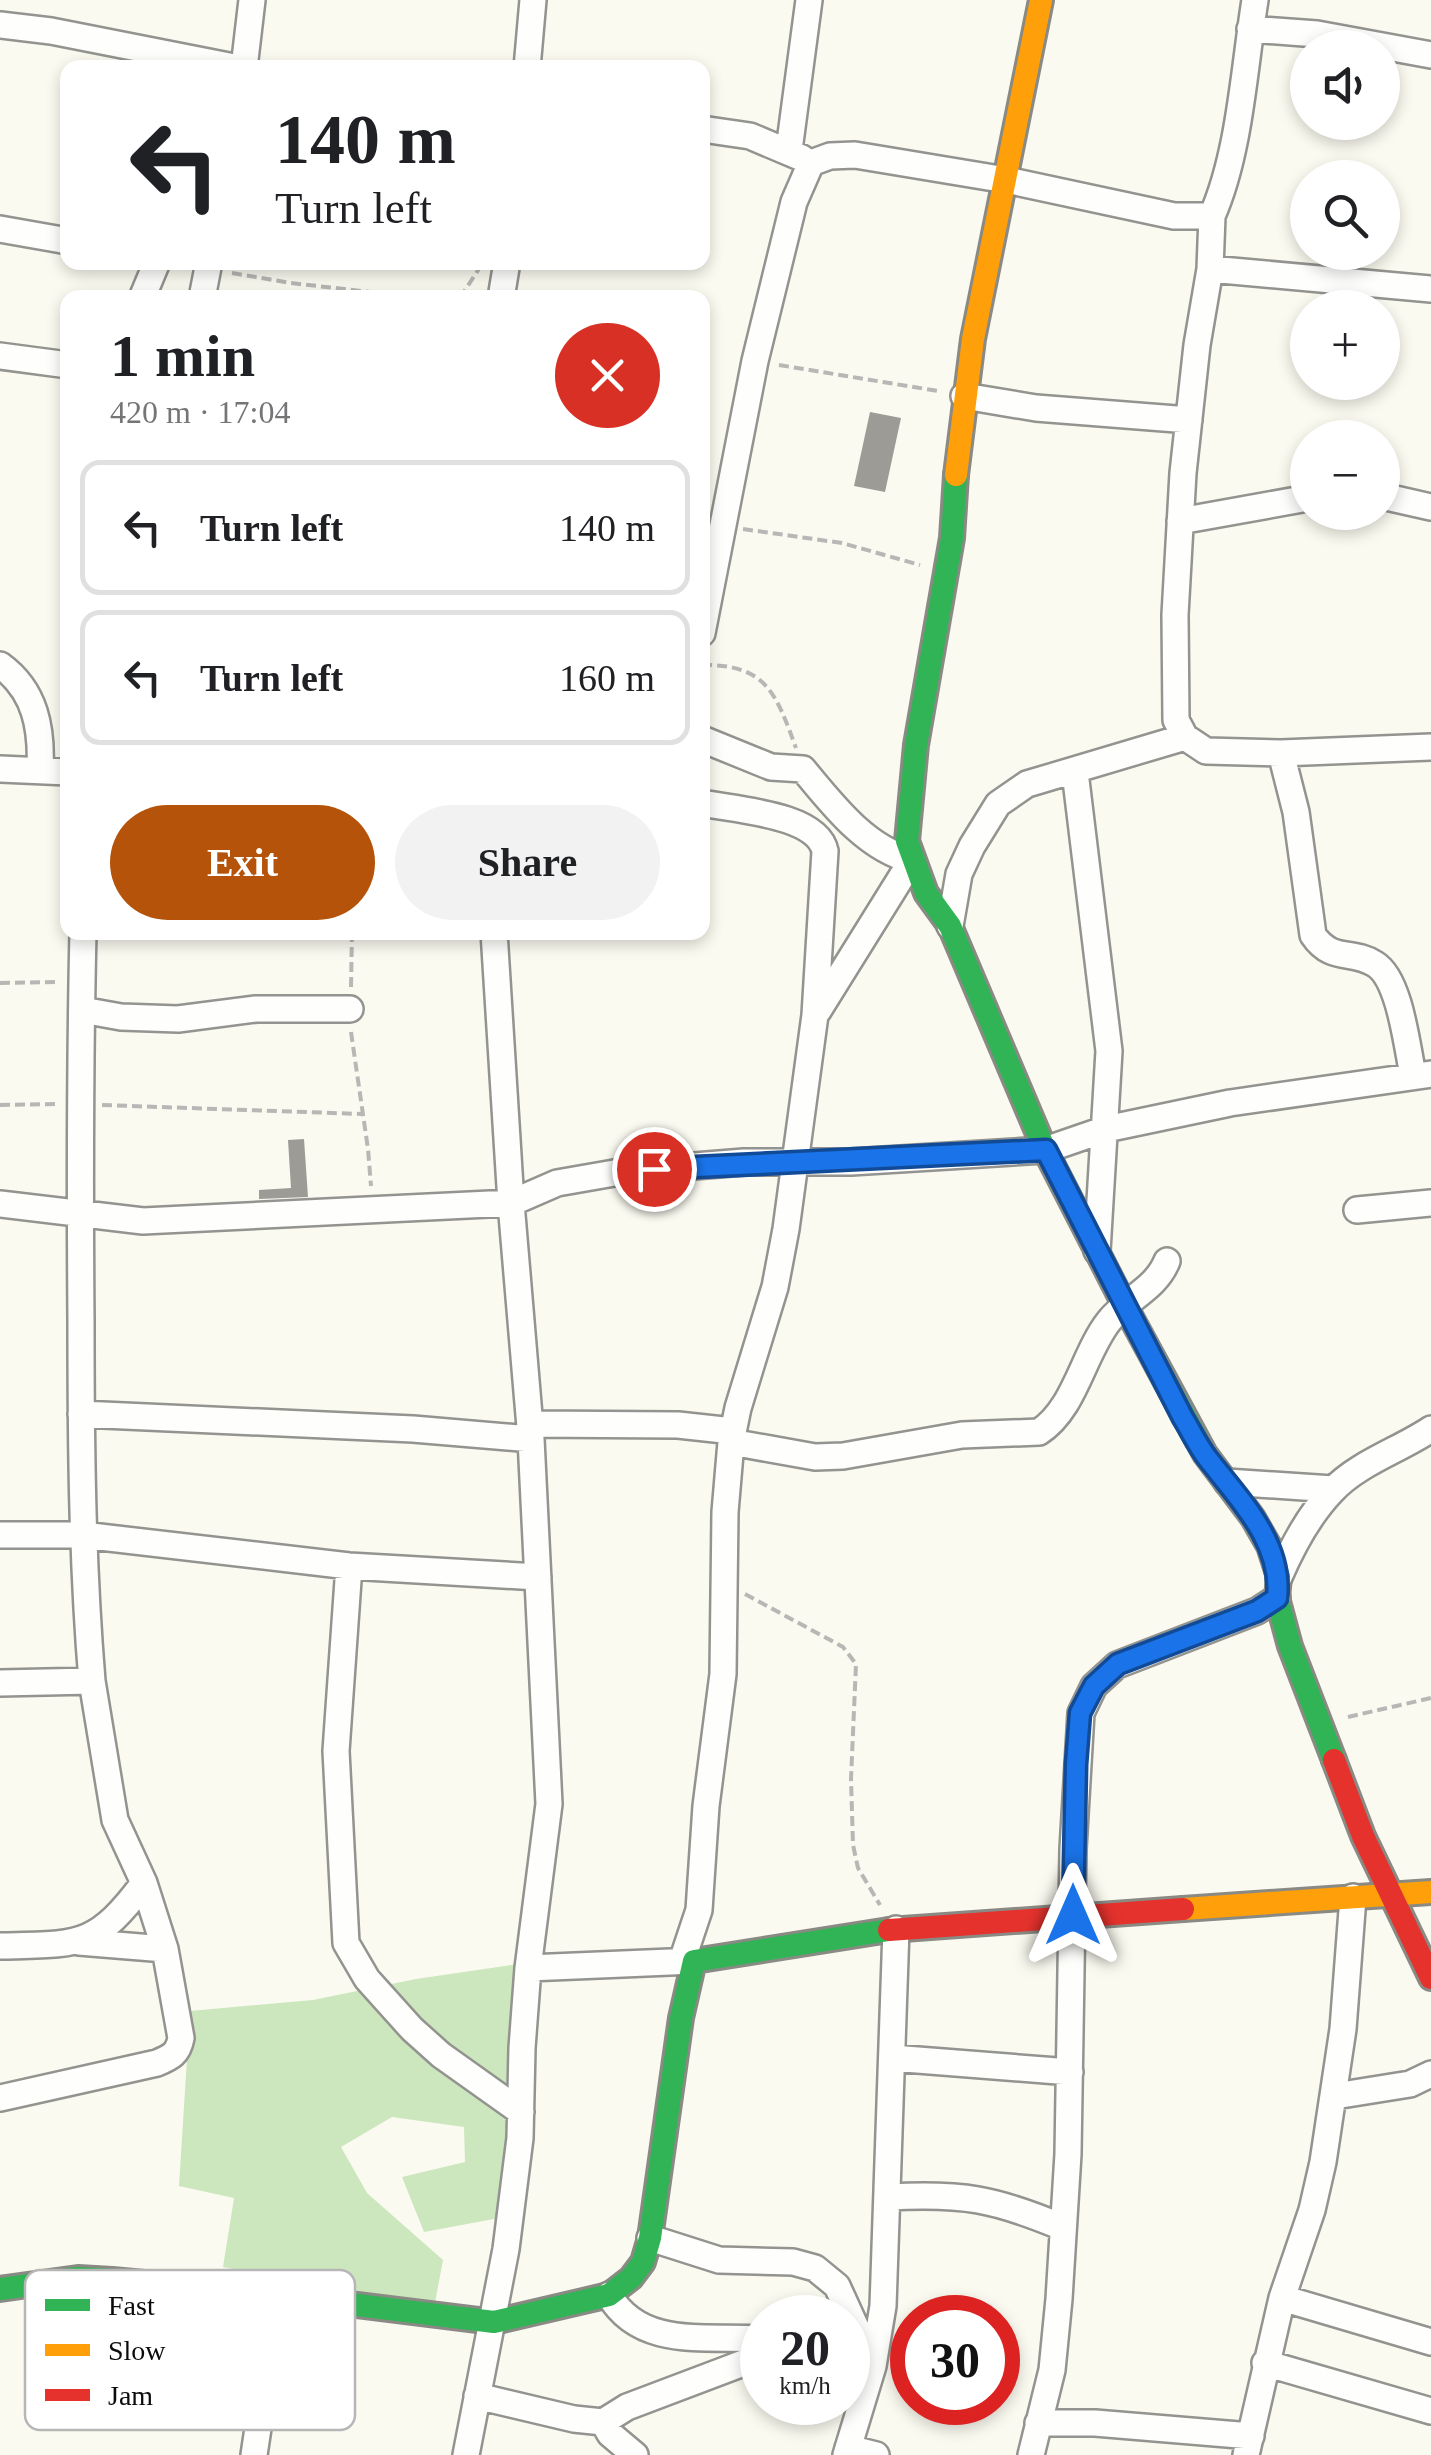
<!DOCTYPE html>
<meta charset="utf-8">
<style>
body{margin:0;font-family:Georgia,serif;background:#f2f2f2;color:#202124;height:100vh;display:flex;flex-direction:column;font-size:38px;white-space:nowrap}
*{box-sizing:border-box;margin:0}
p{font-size:32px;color:#757577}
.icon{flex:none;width:55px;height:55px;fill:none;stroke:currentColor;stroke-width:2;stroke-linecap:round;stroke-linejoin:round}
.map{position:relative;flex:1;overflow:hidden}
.side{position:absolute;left:60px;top:290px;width:650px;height:650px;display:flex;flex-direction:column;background:#fff;border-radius:20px;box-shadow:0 5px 15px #0003}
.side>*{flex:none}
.guide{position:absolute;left:60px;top:60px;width:650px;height:210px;border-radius:20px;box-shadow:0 5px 15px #0003;background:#fff;color:#202124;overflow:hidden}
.tools{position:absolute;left:1290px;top:30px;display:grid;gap:20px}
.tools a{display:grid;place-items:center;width:110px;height:110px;border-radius:50%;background:#fff;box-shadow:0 5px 15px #0003;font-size:50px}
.speed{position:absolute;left:740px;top:2295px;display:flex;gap:20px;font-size:50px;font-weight:700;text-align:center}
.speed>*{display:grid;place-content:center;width:130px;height:130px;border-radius:50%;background:#fff;box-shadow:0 5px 15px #0003;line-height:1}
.speed small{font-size:25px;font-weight:400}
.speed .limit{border:15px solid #d22;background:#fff;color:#111}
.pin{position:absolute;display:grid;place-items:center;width:85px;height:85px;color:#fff;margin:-42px;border:5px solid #fff;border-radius:50%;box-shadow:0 2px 10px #0007}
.me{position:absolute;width:110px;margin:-55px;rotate:0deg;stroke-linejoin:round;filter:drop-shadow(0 0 8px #0008)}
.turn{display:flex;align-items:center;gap:35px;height:210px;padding:0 50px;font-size:45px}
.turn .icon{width:130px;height:130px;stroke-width:2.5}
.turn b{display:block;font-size:70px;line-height:85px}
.round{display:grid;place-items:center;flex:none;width:105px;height:105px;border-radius:52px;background:#f2f2f2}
.overview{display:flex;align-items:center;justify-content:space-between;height:170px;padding:0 50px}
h1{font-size:60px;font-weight:600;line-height:75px}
.action{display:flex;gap:20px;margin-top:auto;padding:20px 50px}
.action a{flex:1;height:115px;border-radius:60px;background:#b45309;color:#fff;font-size:40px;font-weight:600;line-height:115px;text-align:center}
.action a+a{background:#f2f2f2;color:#202124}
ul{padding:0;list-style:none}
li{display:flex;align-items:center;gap:30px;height:135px;margin:0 20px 15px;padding:0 30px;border:5px solid #e0e0e0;border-radius:20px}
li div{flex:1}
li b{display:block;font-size:38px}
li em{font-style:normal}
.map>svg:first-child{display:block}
.forest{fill:#cce7be}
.building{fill:#9c9b96}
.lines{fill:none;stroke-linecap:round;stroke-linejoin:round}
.street-casing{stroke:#93938f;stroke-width:30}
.fast-casing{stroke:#8a8a85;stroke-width:28}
.slow-casing{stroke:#8a8a85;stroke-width:28}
.jam-casing{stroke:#8a8a85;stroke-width:28}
.path{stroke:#b7b7b5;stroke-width:4;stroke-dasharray:10 5;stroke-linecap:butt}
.street{stroke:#fefefd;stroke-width:25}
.fast{stroke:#30b455;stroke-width:22}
.slow{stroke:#ff9f0a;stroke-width:22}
.jam{stroke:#e5322d;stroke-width:22}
.route-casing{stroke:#114b97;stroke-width:25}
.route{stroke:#1a73e8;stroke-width:18}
.key{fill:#fff;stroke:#b6b6b6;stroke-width:2.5}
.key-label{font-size:28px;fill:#0c0c0c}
</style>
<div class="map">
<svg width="1431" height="2455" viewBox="0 0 1431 2455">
<rect width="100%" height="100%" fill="#fafaf0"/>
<path class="forest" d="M 518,1964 L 516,2215 L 424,2232 L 402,2177 L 465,2162 L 464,2127 L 392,2117 L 341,2147 L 367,2193 L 443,2260 L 434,2308 L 223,2267 L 234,2198 L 179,2186 L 190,2011 L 313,2000 L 416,1979 Z"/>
<path class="building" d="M 870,412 L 901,418 L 885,492 L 854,486 Z
M 304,1139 L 308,1197 L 259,1199 L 259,1190 L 291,1188 L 288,1140 Z"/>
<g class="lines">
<defs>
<path id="street" d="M 0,25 L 51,31 L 239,68
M 1250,29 L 1317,34 L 1431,55
M 244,68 L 252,0
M 527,68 L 533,0
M 702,129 L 750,136 L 802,158
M 789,150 L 809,0
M 1212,216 L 1210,269 L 1197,345 L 1183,473 L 1175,615 L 1176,720 L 1185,737 L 1206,751 L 1281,753 L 1431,747
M 0,229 L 68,241
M 1210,269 L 1431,289
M 142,298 L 157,262
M 202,298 L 209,262
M 501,298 L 507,262
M 0,356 L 68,365
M 964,396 L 1036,408 L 1189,420
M 1382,496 L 1431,507
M 1180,521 L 1308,498
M 702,633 L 755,361 L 794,202 L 811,163 L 830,156 L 855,155 L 1006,180 L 1174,216 L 1212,216 C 1240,152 1244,69 1255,0
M 0,665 C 36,691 42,729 40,770
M 702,739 L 771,767 L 803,769 C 832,804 866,849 912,860 L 818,1011
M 1281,753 L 1296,812 L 1313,935 C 1332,963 1352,949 1375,964 C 1400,979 1407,1047 1413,1075
M 0,769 L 68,772
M 1075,772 L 1109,1051 L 1097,1251
M 950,926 L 959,874 L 972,846 L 998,804 L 1027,784 L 1185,737
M 82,1010 L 121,1017 L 178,1019 L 256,1009 L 350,1009
M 0,1204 L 143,1221 L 511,1203 L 557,1183 L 620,1172 L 744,1162 L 851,1162 L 1045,1150 L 1106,1129 L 1230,1103 L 1431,1074
M 1357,1210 L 1431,1203
M 81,1414 L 413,1429 L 531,1439
M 530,1424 L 678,1425 L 733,1431
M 731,1442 L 815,1457 L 843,1456 L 962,1435 L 1039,1432 C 1075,1409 1083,1354 1109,1321 C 1127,1298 1155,1290 1167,1261
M 1227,1482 L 1333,1489
M 0,1535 L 83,1535 L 349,1566 L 538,1577
M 349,1566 L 336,1751 L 346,1943 L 367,1979 L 412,2029 L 441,2055 L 521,2112
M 1279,1577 C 1292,1547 1309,1515 1332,1491 C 1358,1463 1400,1450 1431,1429
M 0,1683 L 92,1681 C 82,1561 81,1442 81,1322 C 80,1192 80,1062 83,932
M 79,1942 L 165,1949
M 0,1946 C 78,1944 95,1949 144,1883
M 682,1961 L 699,1910 L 706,1806 L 723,1674 L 725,1512 L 731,1442 L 738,1408 L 775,1287 L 786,1229 L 815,1015 L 825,851 C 817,814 735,810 702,803
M 528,1968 L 694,1961
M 892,2058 L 1070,2072
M 1335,2096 L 1410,2084 L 1431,2074
M 0,2098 L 157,2063 C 171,2057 178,2054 181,2038 L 165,1949 L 144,1883 L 115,1820 L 92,1681
M 889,2197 C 963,2193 995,2199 1062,2227
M 650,2238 L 719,2260 L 793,2262 L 815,2268 L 837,2286 L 873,2365
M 609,2295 C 641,2350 708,2335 762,2339
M 1282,2298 L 1431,2342
M 1265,2363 L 1431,2411
M 477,2396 L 574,2419 L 603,2422 L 610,2434 L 635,2455
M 603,2422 L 627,2407 L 762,2356
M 1038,2423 L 1095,2423 L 1251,2436
M 848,2448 L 876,2455
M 254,2455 L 270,2348 L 285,2296
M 466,2455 L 506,2249 L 520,2138 L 522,2048 L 528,1968 L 549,1804 L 531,1439 L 511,1203 L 494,932
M 846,2455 L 873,2366 L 883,2306 L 896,1929
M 1031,2455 L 1052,2370 L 1059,2299 L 1068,2154 L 1073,1849 L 1081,1713 L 1094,1686 L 1117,1665 L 1257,1611 L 1277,1598
M 1246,2455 L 1282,2298 L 1312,2210 L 1323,2162 L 1343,2029 L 1353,1897"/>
<path id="fast" d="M 956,475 L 952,538 L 916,745 L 907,841 L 926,893 L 950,926 L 1045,1150 L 1126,1308 L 1205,1454 L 1253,1518 L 1269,1546 L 1279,1577 L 1277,1598 L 1290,1646 L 1334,1760
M 0,2289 L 78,2278 L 112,2280 L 285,2296 L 494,2322 L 609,2295 L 631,2278 L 643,2262 L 650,2238 L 681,2018 L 694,1961 L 889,1930"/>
<path id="slow" d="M 956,475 L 973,339 L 1041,0
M 1183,1909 L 1431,1892"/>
<path id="jam" d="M 1334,1760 L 1363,1836 L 1431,1978
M 889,1930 L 1183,1909"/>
</defs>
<use href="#street" class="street-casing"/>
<use href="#fast" class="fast-casing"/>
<use href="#slow" class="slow-casing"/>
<use href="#jam" class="jam-casing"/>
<path class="path" d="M 232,273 L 291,283 L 423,298
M 460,298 L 482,264
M 779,365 L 938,391
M 743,529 L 842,543 L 920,565
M 702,665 C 767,664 776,694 796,748
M 0,983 L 60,982
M 351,987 L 352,932
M 351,1032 L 368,1149 L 371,1186
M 0,1105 L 58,1104
M 102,1105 L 362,1114
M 745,1594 L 843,1647 L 856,1664 L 851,1779 L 853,1845 L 858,1868 L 880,1905
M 1348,1717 L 1431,1698"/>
<use href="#street" class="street"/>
<use href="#fast" class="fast"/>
<use href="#slow" class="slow"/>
<use href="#jam" class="jam"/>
</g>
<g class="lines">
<defs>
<path id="route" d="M 654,1169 L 1046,1150 L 1183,1418 C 1191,1431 1198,1446 1208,1459 C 1240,1500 1283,1543 1277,1598 L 1257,1611 L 1118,1664 L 1094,1686 L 1080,1713 L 1076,1764 L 1073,1915"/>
</defs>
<use href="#route" class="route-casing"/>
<use href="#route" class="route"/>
</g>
<rect x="25" y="2270" width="330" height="160" rx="15" class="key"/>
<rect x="45" y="2299" width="45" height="12" fill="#30b455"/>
<rect x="45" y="2344" width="45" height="12" fill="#ff9f0a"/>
<rect x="45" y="2389" width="45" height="12" fill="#e5322d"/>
<g class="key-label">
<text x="108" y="2315">Fast</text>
<text x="108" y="2360">Slow</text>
<text x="108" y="2405">Jam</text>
</g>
</svg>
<div class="tools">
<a><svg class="icon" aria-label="sound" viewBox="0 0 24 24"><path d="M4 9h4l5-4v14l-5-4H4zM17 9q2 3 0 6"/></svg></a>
<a><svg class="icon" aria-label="search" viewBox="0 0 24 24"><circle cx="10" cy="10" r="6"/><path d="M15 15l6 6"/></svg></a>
<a>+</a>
<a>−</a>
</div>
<div class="speed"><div>20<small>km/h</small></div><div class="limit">30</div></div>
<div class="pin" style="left:654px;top:1169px;background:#d93025"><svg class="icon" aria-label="arrive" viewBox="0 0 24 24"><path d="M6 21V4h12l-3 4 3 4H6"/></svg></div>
<svg class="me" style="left:1073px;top:1915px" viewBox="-20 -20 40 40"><path d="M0-17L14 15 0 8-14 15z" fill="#1a73e8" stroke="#fff" stroke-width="4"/></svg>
<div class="guide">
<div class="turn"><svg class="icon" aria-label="left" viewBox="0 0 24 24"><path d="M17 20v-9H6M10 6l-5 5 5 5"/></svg><div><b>140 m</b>Turn left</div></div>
</div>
<section class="side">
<div class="overview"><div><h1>1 min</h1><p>420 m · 17:04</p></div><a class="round" style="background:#d93025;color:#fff"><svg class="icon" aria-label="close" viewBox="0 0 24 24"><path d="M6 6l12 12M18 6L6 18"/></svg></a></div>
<ul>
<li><svg class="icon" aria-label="left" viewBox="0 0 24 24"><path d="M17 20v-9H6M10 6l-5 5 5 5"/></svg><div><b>Turn left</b></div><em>140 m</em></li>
<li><svg class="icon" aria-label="left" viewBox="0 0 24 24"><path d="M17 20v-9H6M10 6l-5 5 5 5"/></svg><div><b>Turn left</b></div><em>160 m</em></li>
</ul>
<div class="action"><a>Exit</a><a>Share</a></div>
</section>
</div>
